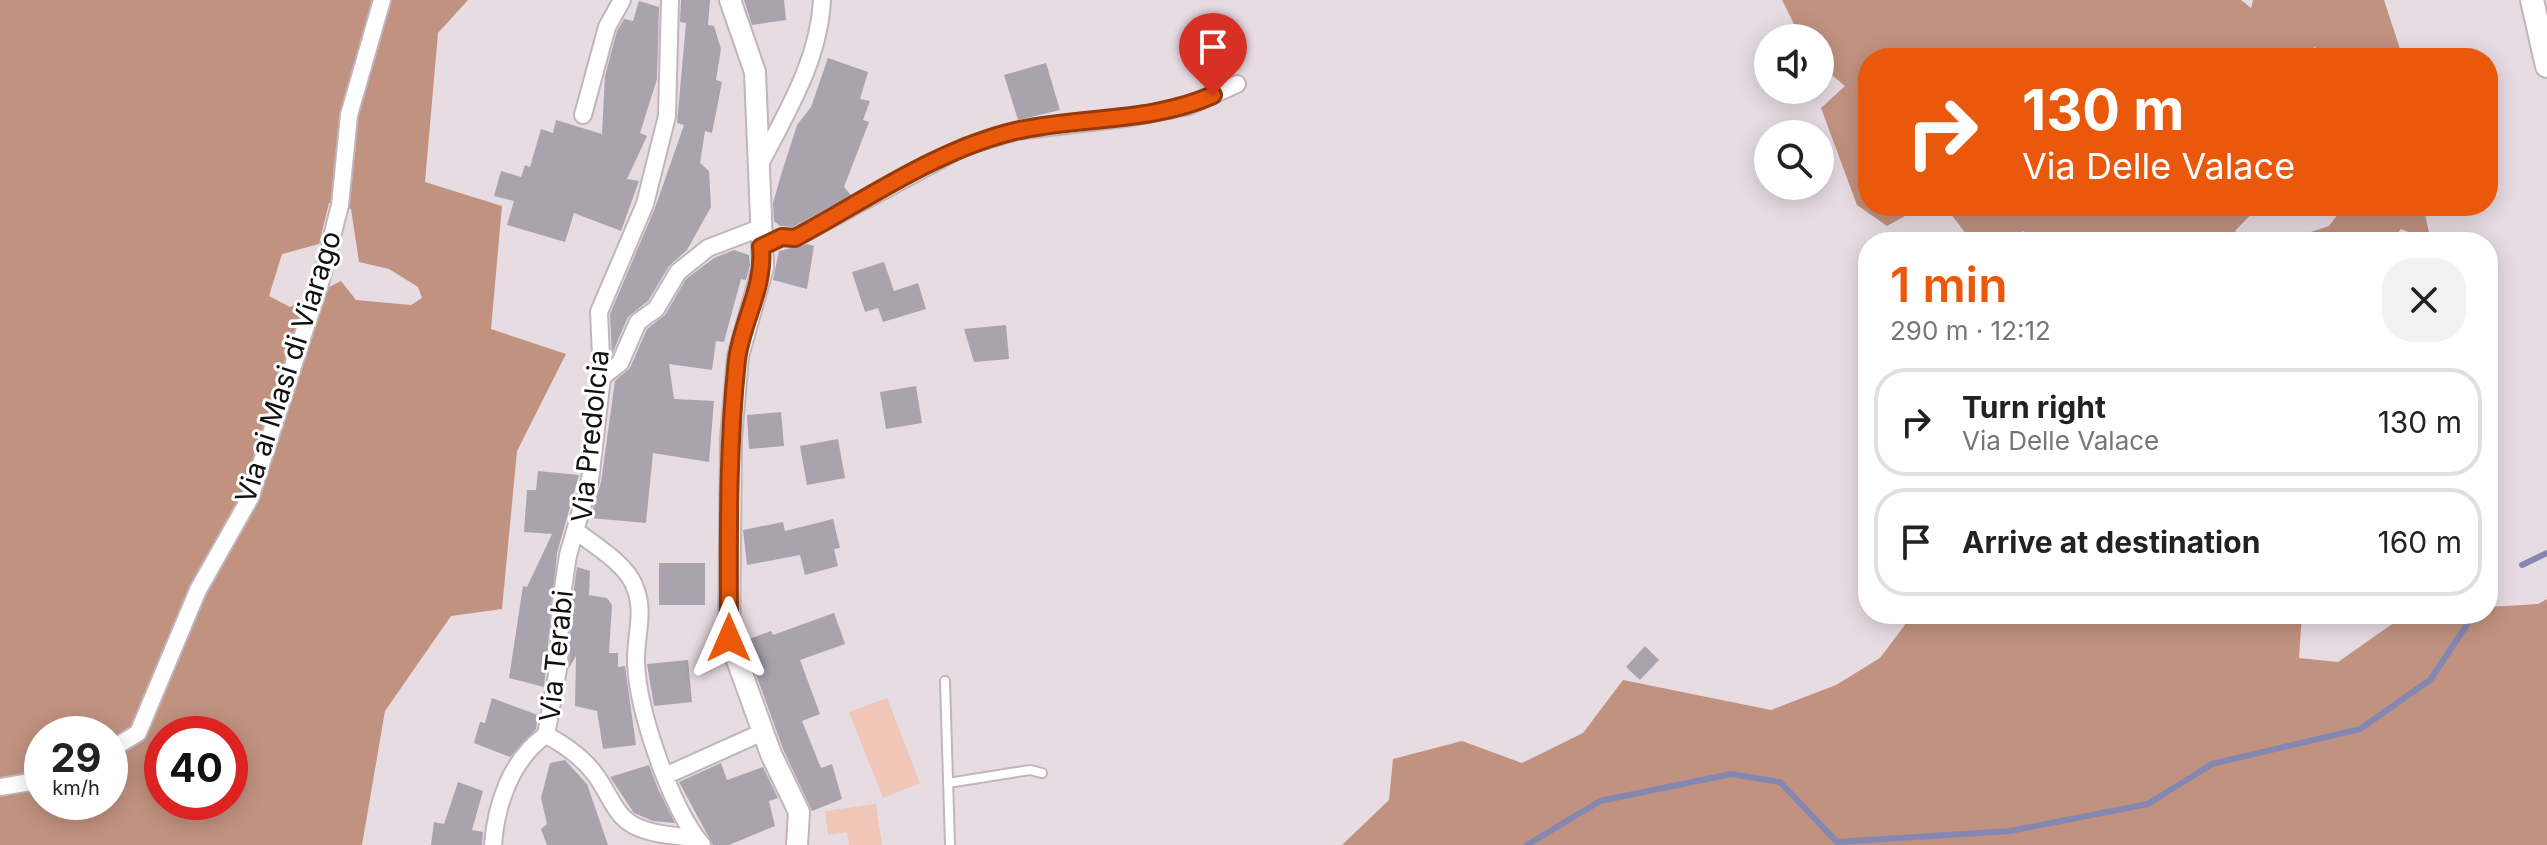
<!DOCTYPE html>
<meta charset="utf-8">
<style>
body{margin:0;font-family:Inter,sans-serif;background:#f2f2f2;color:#222;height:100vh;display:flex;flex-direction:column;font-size:30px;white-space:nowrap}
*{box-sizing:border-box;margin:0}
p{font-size:26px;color:#767676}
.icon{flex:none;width:44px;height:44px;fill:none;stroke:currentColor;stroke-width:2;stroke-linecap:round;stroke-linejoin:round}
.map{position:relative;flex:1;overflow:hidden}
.side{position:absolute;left:1858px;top:232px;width:640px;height:392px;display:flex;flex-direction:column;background:#fff;border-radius:32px;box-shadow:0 4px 20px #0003}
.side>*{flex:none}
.top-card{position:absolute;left:1858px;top:48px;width:640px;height:168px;border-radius:32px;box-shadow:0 4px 20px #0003;background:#ea580c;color:#fff;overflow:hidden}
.controls{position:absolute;left:1754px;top:24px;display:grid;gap:16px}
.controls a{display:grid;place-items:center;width:80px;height:80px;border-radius:50%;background:#fff;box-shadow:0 4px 20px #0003;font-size:40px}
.speed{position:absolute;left:24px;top:716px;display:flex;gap:16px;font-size:40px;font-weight:700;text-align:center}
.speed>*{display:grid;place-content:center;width:104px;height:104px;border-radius:50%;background:#fff;box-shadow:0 4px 20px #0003;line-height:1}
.speed small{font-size:20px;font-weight:400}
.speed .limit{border:12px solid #d22;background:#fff;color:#111}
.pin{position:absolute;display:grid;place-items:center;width:68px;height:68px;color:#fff;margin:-82px -34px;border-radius:50% 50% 50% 0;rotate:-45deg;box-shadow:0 0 8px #0007}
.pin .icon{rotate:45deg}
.me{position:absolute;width:88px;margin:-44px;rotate:0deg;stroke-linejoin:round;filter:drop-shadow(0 0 6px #0008)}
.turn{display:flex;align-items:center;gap:28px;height:168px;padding:0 32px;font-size:36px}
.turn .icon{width:104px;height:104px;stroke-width:2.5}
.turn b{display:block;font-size:56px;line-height:68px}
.round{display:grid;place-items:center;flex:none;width:84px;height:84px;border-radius:32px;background:#f2f2f2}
.summary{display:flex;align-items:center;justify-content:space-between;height:136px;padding:0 32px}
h1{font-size:48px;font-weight:600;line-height:60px;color:#ea580c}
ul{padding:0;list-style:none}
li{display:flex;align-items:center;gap:24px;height:108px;margin:0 16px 12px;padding:0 16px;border:4px solid #e0e0e0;border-radius:32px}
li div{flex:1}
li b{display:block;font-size:30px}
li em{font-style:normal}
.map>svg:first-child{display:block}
.green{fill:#efc6b7}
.forest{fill:#c29280;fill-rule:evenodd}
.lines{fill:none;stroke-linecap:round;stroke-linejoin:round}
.stream{stroke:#8387b1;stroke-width:6}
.building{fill:#a8a3ad}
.service-casing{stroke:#c0b5bb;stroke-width:12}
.minor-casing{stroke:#c0b5bb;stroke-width:20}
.tertiary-casing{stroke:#c0b5bb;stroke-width:24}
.secondary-casing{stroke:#c0b5bb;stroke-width:26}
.service{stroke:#fff;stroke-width:8}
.minor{stroke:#fff;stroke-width:16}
.tertiary{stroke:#fff;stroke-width:20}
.secondary{stroke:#fff;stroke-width:22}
.route-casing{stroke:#983908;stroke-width:20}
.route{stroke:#ea580c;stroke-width:14}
.labels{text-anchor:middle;stroke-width:6;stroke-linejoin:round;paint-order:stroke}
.street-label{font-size:28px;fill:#120f11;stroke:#fff}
</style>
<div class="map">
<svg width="2547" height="845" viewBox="0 0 2547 845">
<rect width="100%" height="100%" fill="#e8dce3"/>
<path class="green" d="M 887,698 L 920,783 L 883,798 L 849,712 Z
M 876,804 L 882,845 L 849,845 L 847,832 L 828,835 L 825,811 Z"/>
<path class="forest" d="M 0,0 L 468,0 L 438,33 L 425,182 L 502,206 L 491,329 L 566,354 L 517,451 L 502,609 L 451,616 L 385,711 L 362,845 L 0,845 ZM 329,203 L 351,209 L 359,262 L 389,269 L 418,287 L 422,298 L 411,305 L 356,300 L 341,281 L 290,307 L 269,296 L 282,254 L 319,244 ZM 42,734 L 110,734 L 110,802 L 42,802 ZM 162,734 L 230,734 L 230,802 L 162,802 Z
M 1782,0 L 2241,0 L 2251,8 L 2253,0 L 2384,0 L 2403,58 L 2320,58 L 2315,47 L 2296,58 L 1868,58 L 1868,206 L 1923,206 L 1887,226 L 1857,205 L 1821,108 L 1845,86 L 1820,65 L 1820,38 L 1801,38 Z
M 1945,206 L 2259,206 L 2235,231 L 2253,242 L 2049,242 L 2022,231 L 2022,242 L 1972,242 Z
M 2344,206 L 2423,206 L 2431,241 L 2401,229 L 2389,242 L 2281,242 L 2329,226 Z
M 2547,599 L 2547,845 L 1342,845 L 1389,800 L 1393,759 L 1462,741 L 1522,763 L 1583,733 L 1623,680 L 1771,710 L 1836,685 L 1880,658 L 1913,614 L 2302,614 L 2299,658 L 2338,662 L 2395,622 L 2426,614 L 2488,614 L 2488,607 L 2538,604 Z"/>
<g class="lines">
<path class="stream" d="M 2522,565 L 2547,553
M 1527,845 L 1600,801 L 1731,774 L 1780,782 L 1837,842 L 2010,831 L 2148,804 L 2212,764 L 2360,729 L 2430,680 L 2474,614"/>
</g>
<path class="building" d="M 681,0 L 710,0 L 708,25 L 714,26 L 721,49 L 716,80 L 722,82 L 712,133 L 705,131 L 700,163 L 709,171 L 711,207 L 687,250 L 669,266 L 648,301 L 628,317 L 612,354 L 610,314 L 655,208 L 684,125 L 677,123 L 686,23 L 680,22 Z
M 744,0 L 784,0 L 786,20 L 752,25 Z
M 639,1 L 659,7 L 657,79 L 640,133 L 647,136 L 627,179 L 639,181 L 621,231 L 574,213 L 565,242 L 507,225 L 514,201 L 494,196 L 501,171 L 521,177 L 525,165 L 530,167 L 541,129 L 553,133 L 556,120 L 602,134 L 605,76 L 617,31 L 624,19 L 633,21 Z
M 828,58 L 868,72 L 860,99 L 870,101 L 863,120 L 869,122 L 844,187 L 851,195 L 793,227 L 780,226 L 774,221 L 773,203 L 781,175 L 797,125 L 811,107 Z
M 1046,63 L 1060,110 L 1018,120 L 1004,75 Z
M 807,244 L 814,246 L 807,289 L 773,280 L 779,251 Z
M 734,250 L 749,255 L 750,265 L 746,280 L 741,279 L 724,342 L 716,341 L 712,370 L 669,364 L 674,399 L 714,401 L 709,462 L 653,453 L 646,523 L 590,518 L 601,482 L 615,381 L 630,368 L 647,329 L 665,315 L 686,279 L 714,258 Z
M 884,262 L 894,291 L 918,283 L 926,309 L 883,322 L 878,308 L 865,312 L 852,272 Z
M 1006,325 L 1009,359 L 974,362 L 964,329 Z
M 916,386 L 922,423 L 886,429 L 880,392 Z
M 781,412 L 784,446 L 749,449 L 747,415 Z
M 838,439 L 845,478 L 807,485 L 800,446 Z
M 538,471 L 579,475 L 557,553 L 544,687 L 509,678 L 523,586 L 527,587 L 552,534 L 524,532 L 527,490 L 536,490 Z
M 833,519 L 840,548 L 834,549 L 838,566 L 805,575 L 800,555 L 747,565 L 743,530 L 783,522 L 785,531 Z
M 659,563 L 705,563 L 705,605 L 659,605 Z
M 577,567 L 590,571 L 589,595 L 607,598 L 612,605 L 609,653 L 618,653 L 618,667 L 625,666 L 636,745 L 603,749 L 597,711 L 575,706 L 576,656 L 569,668 L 571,609 Z
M 834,613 L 845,644 L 800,660 L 820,714 L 802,721 L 821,768 L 832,764 L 842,799 L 812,811 L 783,749 L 744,641 L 771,631 L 773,635 Z
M 1645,646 L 1659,660 L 1640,680 L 1626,667 Z
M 688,660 L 692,702 L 654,706 L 647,664 Z
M 492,698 L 538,715 L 536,729 L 510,757 L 474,743 L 480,722 L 485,723 Z
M 565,760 L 587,784 L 608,845 L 547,845 L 541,829 L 547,824 L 541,798 L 550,763 Z
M 721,763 L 727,780 L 763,767 L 778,798 L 769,801 L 775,826 L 729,845 L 713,845 L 679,782 Z
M 649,765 L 658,789 L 675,823 L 653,821 L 634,813 L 610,777 Z
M 458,782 L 483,791 L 472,830 L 483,832 L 482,845 L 431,845 L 434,822 L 444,824 Z"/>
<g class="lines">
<defs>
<path id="service" d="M 945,681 L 950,845
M 948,783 L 1030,770 L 1042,773"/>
<path id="minor" d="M 583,115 L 607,27 L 622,0
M 759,166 C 786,113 819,61 822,0
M 761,247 L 782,237 L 795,238 L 966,146 L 1017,131 L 1133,117 L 1189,106 L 1237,84
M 602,377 L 620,363 L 638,322 L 656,309 L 678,272 L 708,248 L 760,228
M 576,531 C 594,545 625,563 634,585 C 646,612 635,635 636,663 C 638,712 671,808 702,845
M 546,735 L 559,664 L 560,608 L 568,555 L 590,480 L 602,377 L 599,312 L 645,204 L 667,116 L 670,0
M 546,735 C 563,744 582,757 594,773 C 608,790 614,816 635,826 C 654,835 676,836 696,838
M 110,750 L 138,733 L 198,590 L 250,498 L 321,280 L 340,205 L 349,115 L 382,0
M 667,775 L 763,732
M 0,787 L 42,780
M 493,845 C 496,805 511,759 546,735"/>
<path id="tertiary" d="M 730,0 L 755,72 L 763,267 L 738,356 L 731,438 L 729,638 L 771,754 L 799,812 L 797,845"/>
<path id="secondary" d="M 2532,0 L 2547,66"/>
</defs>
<use href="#service" class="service-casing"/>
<use href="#minor" class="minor-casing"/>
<use href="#tertiary" class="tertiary-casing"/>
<use href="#secondary" class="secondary-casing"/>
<use href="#service" class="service"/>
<use href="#minor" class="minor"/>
<use href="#tertiary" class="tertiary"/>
<use href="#secondary" class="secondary"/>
</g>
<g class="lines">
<defs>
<path id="route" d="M 729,638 C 729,545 727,452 737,360 C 742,321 765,287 761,247 L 782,237 L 795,238 C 866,200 936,150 1015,131 C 1081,116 1150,123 1213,95"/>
</defs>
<use href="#route" class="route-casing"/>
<use href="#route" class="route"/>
</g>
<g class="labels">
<g class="street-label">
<text transform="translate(288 367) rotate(-72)" y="10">Via ai Masi di Viarago</text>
<text transform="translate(590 436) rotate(-84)" y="10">Via Predolcia</text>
<text transform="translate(556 656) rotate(-84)" y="10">Via Terabi</text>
</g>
</g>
</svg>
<div class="controls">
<a><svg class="icon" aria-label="sound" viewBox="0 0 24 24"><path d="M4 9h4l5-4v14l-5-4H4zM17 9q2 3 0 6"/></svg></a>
<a><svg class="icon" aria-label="search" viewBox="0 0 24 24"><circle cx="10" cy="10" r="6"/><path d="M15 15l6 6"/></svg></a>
</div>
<div class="speed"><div>29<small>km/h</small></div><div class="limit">40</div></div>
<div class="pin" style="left:1213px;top:95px;background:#d93025"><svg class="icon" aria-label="arrive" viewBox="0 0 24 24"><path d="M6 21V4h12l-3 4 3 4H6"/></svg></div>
<svg class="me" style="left:729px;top:638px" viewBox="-20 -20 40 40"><path d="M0-17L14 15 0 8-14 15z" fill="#ea580c" stroke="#fff" stroke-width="4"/></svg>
<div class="top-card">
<div class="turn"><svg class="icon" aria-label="right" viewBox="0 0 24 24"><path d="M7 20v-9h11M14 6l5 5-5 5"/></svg><div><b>130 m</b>Via Delle Valace</div></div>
</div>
<section class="side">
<div class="summary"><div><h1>1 min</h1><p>290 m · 12:12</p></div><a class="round"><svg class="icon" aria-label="close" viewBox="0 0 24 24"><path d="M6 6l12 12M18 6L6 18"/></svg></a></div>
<ul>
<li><svg class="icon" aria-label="right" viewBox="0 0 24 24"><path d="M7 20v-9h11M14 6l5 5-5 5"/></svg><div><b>Turn right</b><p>Via Delle Valace</p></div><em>130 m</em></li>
<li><svg class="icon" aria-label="arrive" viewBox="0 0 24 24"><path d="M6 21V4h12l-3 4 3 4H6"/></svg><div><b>Arrive at destination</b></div><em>160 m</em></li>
</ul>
</section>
</div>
